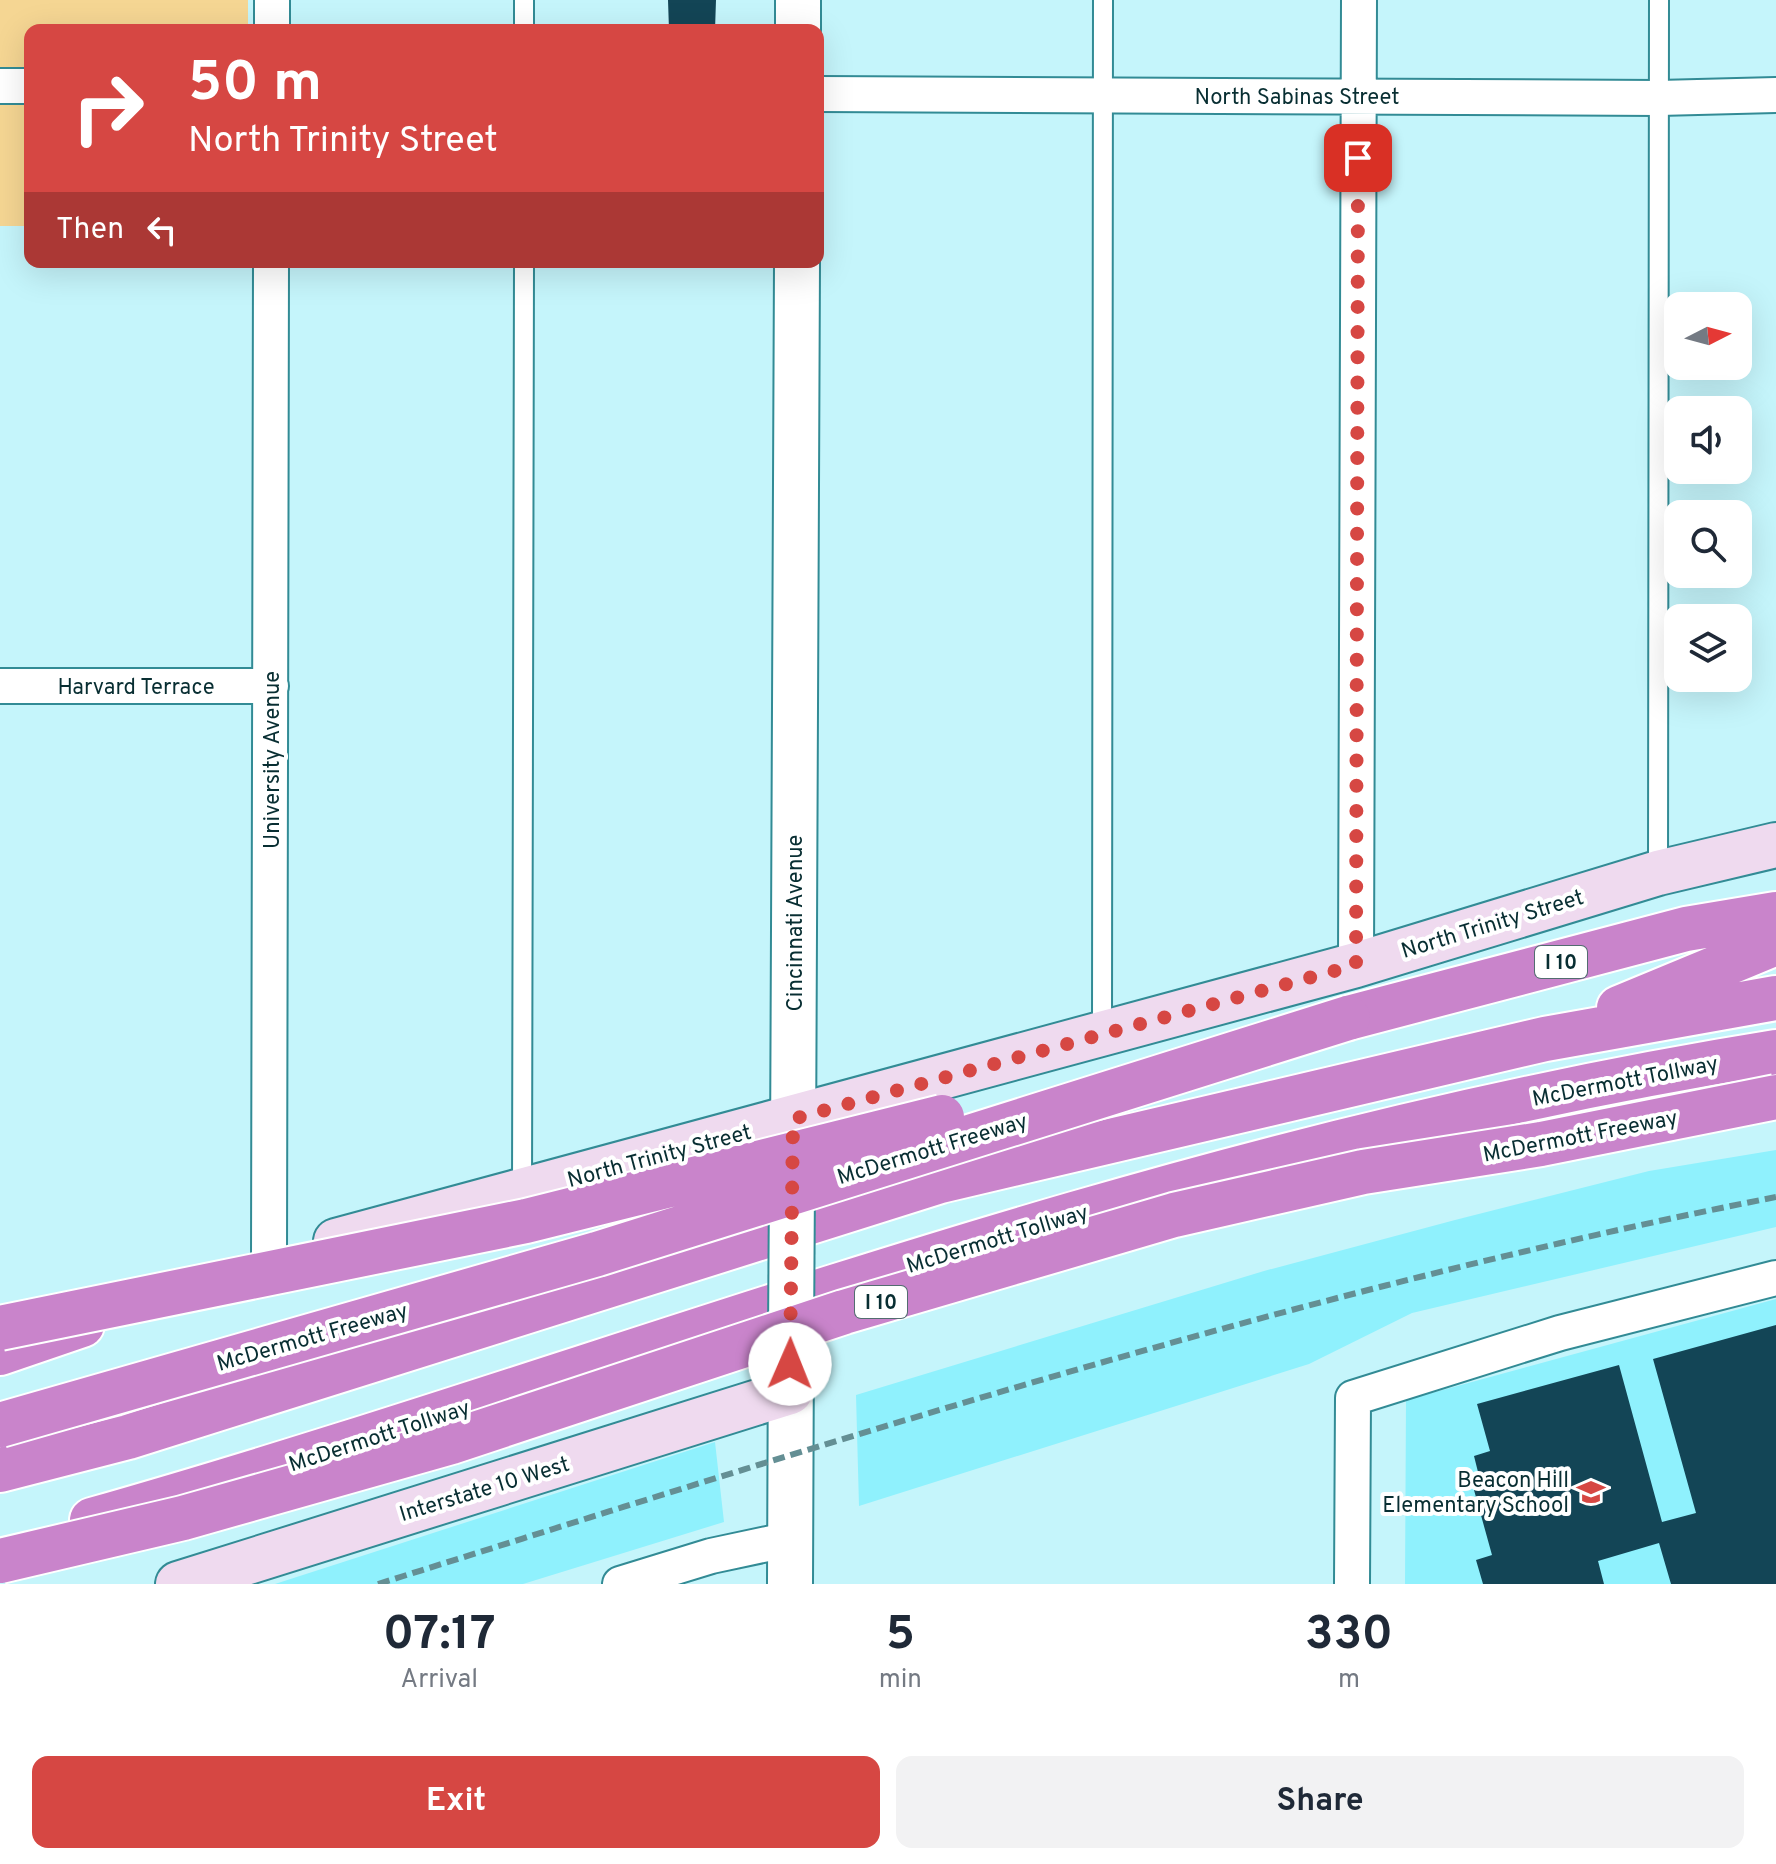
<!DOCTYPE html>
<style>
body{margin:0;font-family:Overpass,sans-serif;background:#f2f2f3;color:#1f2937;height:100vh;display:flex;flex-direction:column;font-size:30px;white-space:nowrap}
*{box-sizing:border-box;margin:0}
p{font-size:26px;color:#747a83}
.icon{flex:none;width:44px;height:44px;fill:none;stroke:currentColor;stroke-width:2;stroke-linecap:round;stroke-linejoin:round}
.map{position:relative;height:1584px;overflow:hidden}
.panel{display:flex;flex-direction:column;background:#fff;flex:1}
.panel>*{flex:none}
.hud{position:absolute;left:24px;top:24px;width:800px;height:244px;border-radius:16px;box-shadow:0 8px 32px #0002;background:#d64743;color:#fff;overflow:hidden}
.needle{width:52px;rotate:84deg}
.tools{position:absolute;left:1664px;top:292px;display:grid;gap:16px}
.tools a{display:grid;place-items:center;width:88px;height:88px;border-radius:16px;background:#fff;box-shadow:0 8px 32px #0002;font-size:40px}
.pin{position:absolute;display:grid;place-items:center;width:68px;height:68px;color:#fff;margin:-34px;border-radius:16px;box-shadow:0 4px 12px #0006}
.me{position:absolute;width:88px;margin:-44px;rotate:1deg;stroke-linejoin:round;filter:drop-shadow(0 0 6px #0008)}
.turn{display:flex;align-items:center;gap:28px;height:168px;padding:0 32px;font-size:36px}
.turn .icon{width:104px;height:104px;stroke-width:2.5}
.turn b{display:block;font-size:56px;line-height:68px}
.then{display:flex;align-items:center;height:76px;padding:0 32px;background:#0003;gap:16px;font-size:30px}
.eta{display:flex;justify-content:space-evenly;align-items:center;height:136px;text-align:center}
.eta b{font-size:48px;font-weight:700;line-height:56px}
.action{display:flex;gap:16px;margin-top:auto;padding:16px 32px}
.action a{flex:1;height:92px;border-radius:16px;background:#d64743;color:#fff;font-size:32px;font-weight:700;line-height:92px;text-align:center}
.action a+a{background:#f2f2f3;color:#1f2937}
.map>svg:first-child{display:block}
.built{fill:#8ff1fd}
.green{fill:#f5d693}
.building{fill:#134556}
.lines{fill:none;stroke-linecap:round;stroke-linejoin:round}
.service-casing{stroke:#328b95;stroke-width:22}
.minor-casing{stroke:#328b95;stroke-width:38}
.tertiary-casing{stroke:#328b95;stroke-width:48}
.secondary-casing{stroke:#328b95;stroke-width:48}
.motorway-casing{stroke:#fff;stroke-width:48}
.service{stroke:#fff;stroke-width:18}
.minor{stroke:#fff;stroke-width:34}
.tertiary{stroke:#fff;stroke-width:44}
.secondary{stroke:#efdaef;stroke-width:44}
.motorway{stroke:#c984cb;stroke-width:44}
.rail{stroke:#648f94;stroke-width:6;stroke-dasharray:12 6;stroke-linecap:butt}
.tertiary-bridge-casing{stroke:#328b95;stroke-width:48;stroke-linecap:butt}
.motorway-bridge-casing{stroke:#fff;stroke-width:48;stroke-linecap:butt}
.tertiary-bridge{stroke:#fff;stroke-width:44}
.motorway-bridge{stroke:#c984cb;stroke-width:44}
.route{stroke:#d64743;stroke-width:14;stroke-dasharray:0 25.2}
.labels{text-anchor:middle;stroke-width:8;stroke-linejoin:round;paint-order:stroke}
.shield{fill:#fff;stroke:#526d70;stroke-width:2}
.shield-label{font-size:20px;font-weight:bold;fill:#082e32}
.street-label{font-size:22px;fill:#082e32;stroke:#fff}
.poi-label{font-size:22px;fill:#082e32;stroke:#fff;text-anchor:end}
</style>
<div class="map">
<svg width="1776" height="1584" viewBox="0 0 1776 1584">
<rect width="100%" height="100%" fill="#c5f5fb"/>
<path class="built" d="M 1776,1150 L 1776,1227 L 1412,1313 L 1309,1364 L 859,1506 L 856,1395 L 1264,1271 L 1455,1220 L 1649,1171 Z
M 1776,1299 L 1776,1584 L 1405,1584 L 1406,1400 Z
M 715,1442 L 724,1522 L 523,1584 L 275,1584 Z"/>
<path class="green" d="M 0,0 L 248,0 L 248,30 L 30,30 L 30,226 L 0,226 Z"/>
<path class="building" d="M 668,0 L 716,0 L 715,30 L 669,30 Z
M 1776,1325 L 1776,1584 L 1671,1584 L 1659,1543 L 1598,1561 L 1604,1584 L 1483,1584 L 1476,1560 L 1492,1555 L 1474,1490 L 1482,1488 L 1474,1456 L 1490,1451 L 1477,1404 L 1619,1365 L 1662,1522 L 1696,1513 L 1653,1359 Z"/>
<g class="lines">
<defs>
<path id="service" d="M 524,30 L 524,0
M 1658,873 L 1659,0
M 1102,1035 L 1103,0
M 522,1191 L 524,262"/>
<path id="minor" d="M 272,30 L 272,0
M 0,86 L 30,86
M 818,94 L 1659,98 L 1776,95
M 0,686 L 271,686
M 1356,965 L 1359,0
M 269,1259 L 271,262
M 620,1584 L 711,1556 L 791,1539
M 1352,1584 L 1353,1398 L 1560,1333 L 1776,1278"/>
<path id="tertiary" d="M 798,30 L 798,0
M 793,1153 L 797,262
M 790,1584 L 791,1336"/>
<path id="secondary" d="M 336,1241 L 1356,965 L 1658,873 L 1776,845
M 178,1584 L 790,1392"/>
<path id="motorway" d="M 1619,1008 L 1776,943
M 1348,1018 L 1686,929 L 1776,914
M 0,1353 L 82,1325
M 0,1470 L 128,1437 L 940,1181 L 1545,1039 L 1776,998
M 92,1520 C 422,1426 745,1309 1074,1214 C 1304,1147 1539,1090 1776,1052"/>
</defs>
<use href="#service" class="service-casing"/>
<use href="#minor" class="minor-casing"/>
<use href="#tertiary" class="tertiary-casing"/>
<use href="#secondary" class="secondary-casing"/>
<use href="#motorway" class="motorway-casing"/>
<use href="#service" class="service"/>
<use href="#minor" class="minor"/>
<use href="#tertiary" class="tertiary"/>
<use href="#secondary" class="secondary"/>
<use href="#motorway" class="motorway"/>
<path class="rail" d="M 378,1584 C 840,1439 1301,1290 1776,1197"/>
<defs>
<path id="tertiary-bridge" d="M 791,1336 L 792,1184"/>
<path id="motorway-bridge" d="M 0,1328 L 526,1221 L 942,1117
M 0,1425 L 597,1254 L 1348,1018
M 0,1561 L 183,1518 L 451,1442 L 844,1312 L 1174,1215 L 1363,1172 L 1541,1144 L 1776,1097"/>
</defs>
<use href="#tertiary-bridge" class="tertiary-bridge-casing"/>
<use href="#motorway-bridge" class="motorway-bridge-casing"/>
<use href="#tertiary-bridge" class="tertiary-bridge"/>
<use href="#motorway-bridge" class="motorway-bridge"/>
</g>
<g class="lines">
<path class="route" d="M 790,1364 L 793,1119 L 1356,965 L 1358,158"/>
</g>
<defs>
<symbol id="school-bare" viewBox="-9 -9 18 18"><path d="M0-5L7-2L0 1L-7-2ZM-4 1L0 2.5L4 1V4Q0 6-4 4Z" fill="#d64743" stroke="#fff" stroke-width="2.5" paint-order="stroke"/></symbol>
</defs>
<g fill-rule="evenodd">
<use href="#school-bare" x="1571" y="1472" width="40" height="40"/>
</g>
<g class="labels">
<g class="shield">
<rect x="1535" y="946" width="52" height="32" rx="6"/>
<rect x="855" y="1286" width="52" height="32" rx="6"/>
</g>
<g class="shield-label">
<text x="1561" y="969">I 10</text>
<text x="881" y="1309">I 10</text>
</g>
<g class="street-label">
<text x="1297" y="104">North Sabinas Street</text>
<text x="136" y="694">Harvard Terrace</text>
<text transform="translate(271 760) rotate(-90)" y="8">University Avenue</text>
<text transform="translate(794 923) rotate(-90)" y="8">Cincinnati Avenue</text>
<text transform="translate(1492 923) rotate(-17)" y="8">North Trinity Street</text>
<text transform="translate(1625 1080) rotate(-11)" y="8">McDermott Tollway</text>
<text transform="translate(1580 1135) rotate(-11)" y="8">McDermott Freeway</text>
<text transform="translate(932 1148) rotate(-17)" y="8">McDermott Freeway</text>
<text transform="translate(659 1155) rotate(-15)" y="8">North Trinity Street</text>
<text transform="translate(997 1238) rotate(-17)" y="8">McDermott Tollway</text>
<text transform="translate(312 1336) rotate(-16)" y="8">McDermott Freeway</text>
<text transform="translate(379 1435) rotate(-18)" y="8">McDermott Tollway</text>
<text transform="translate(484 1488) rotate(-17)" y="8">Interstate 10 West</text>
</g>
<g class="poi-label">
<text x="1569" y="1487">Beacon Hill<tspan x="1569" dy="25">Elementary School</tspan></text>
</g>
</g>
</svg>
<div class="tools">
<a><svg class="needle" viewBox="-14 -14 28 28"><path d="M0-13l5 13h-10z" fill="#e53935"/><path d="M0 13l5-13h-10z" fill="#747a83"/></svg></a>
<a><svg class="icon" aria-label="sound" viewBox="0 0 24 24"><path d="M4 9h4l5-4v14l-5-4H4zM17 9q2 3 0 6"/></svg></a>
<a><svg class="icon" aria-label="search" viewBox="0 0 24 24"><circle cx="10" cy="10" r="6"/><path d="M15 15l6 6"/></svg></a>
<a><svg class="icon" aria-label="layers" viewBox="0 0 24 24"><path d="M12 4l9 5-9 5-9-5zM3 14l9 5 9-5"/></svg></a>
</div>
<div class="pin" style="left:1358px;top:158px;background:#d93025"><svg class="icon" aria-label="arrive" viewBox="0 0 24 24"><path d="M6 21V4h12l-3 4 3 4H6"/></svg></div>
<svg class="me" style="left:790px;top:1364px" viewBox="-20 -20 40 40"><circle r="19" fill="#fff"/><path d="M0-13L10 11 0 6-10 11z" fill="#d64743"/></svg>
<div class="hud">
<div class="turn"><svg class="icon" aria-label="right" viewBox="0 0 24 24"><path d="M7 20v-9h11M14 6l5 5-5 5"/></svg><div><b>50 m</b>North Trinity Street</div></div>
<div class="then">Then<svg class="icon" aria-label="left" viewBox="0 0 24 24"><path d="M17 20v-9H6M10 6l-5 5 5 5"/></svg></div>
</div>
</div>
<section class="panel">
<div class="eta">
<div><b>07:17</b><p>Arrival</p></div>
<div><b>5</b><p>min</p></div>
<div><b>330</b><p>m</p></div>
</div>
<div class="action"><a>Exit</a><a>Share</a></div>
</section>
